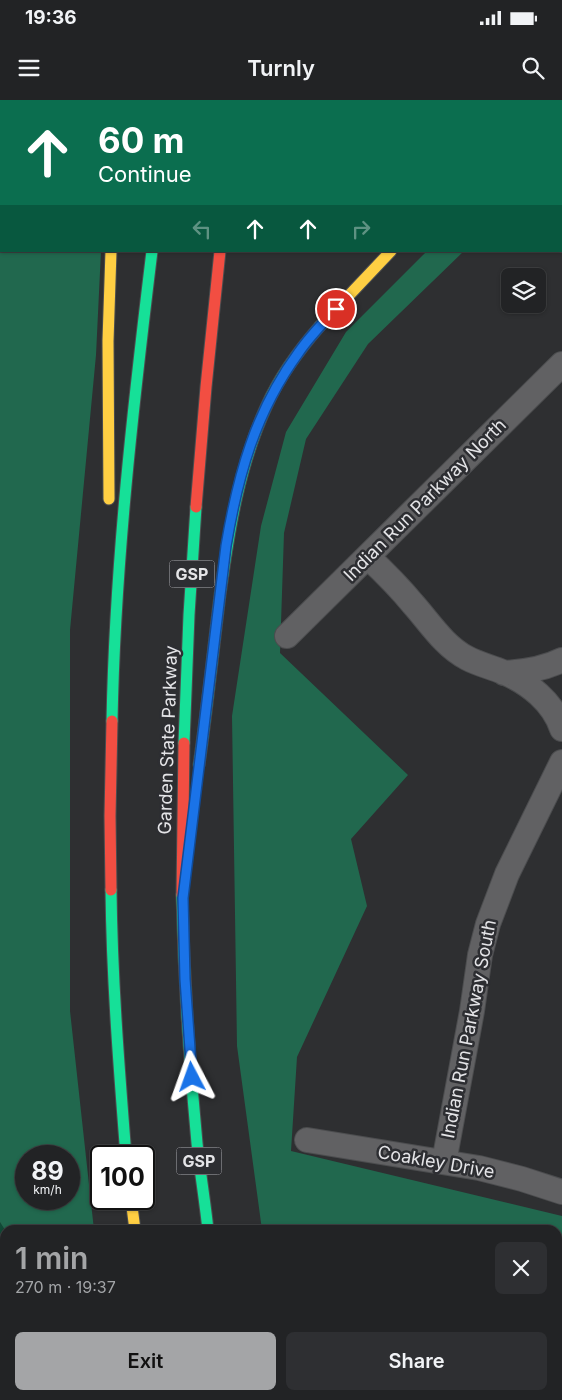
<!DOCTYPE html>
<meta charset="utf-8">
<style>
body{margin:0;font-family:Inter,sans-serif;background:#2e2f32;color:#f1f3f6;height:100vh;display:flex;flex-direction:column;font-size:19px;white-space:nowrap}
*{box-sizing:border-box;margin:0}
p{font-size:16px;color:#a2a4a7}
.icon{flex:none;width:28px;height:28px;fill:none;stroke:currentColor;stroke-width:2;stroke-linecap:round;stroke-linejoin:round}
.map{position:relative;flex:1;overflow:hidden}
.side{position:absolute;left:0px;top:1125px;width:562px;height:175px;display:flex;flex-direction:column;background:#222325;border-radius:15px 15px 0 0;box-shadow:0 1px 4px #0004,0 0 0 1px #3f4042}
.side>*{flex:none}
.banner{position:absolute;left:0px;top:0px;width:562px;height:152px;box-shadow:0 1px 4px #0004,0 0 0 1px #3f4042;background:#0b6e4f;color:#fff;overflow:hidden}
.tools{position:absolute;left:501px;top:168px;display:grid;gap:10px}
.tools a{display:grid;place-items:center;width:45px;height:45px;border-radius:8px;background:#222325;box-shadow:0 1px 4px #0004,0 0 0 1px #3f4042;font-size:25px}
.speed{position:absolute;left:15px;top:1045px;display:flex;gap:10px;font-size:25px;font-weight:700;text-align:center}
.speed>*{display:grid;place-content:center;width:65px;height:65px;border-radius:50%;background:#222325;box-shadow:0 1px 4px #0004,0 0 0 1px #3f4042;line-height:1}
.speed small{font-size:12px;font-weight:400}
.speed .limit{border:2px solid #111;border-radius:8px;background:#fff;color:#111}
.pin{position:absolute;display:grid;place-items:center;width:42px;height:42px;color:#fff;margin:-21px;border:2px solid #fff;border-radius:50%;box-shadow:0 1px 5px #0007}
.me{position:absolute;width:55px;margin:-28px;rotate:356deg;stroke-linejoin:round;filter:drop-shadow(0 0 4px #0008)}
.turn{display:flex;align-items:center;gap:18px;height:105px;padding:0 15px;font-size:22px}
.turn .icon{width:65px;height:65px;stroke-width:2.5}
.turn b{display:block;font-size:35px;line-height:42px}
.lanes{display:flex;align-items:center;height:48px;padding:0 15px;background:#0003;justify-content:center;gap:25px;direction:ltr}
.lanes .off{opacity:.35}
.round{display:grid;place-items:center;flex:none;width:52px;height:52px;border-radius:8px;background:#2e2f32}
.head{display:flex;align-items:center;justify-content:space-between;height:85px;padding:0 15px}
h1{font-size:30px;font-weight:600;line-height:38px;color:#a4a5a7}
.button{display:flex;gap:10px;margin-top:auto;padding:10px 15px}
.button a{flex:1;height:58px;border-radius:8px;background:#a4a5a7;color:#111;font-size:20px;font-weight:600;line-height:58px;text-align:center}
.button a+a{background:#2e2f32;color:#f1f3f6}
.status{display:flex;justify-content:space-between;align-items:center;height:35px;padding:0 25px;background:#222325;direction:ltr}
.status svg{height:14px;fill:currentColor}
header{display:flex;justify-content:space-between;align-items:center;height:65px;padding:0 15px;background:#222325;font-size:22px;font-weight:600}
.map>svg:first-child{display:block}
.green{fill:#104a36}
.forest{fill:#21684e;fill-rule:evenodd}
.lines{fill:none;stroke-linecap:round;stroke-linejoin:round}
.street-casing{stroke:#4c4d4f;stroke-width:26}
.fast-casing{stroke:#4c4d4f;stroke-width:13}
.slow-casing{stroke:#4c4d4f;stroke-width:13}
.jam-casing{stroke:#4c4d4f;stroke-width:13}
.street{stroke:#616163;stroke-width:24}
.fast{stroke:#16e098;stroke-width:11}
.slow{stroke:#ffcf43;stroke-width:11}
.jam{stroke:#f24e42;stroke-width:11}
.route-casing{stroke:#114b97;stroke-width:12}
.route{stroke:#1a73e8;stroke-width:9}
.labels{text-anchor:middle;stroke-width:5;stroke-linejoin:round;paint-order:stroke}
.shield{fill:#2d2e32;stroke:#adadb1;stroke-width:1}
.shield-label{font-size:16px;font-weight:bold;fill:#e4e4e7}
.street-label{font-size:18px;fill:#e4e4e7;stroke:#2d2e32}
</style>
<div class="status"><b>19:36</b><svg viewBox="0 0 49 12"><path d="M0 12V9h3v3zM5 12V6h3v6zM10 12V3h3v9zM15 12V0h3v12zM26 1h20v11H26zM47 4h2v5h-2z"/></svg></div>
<header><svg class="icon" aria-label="menu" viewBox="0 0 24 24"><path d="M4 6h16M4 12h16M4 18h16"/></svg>Turnly<svg class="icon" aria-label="search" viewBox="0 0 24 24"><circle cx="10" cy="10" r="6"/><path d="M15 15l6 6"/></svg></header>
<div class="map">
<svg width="562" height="1300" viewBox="0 0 562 1300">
<rect width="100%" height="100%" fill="#2e2f31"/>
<path class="green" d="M 0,1122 L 5,1130 L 5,1295 L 57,1295 L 58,1300 L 0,1300 Z"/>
<path class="forest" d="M 0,0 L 109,0 L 109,1 L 1,1 L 1,151 L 101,151 L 96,255 L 70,530 L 70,911 L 94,1130 L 5,1130 L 0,1122 ZM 26,1056 L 69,1056 L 69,1099 L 26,1099 Z
M 427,151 L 464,151 L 368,244 L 306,339 L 284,433 L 280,553 L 408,675 L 351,739 L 367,806 L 297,957 L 291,1051 L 562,1116 L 562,1300 L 286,1300 L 285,1295 L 558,1295 L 558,1130 L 262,1130 L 237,946 L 232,616 L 261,426 L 286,332 L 346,232 Z
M 57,1295 L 112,1295 L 113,1300 L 58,1300 Z"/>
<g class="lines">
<defs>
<path id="street" d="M 368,457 C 384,472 399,487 413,504 C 430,523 444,546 467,558 C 478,564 491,567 503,572 C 529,583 553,602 562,629
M 287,536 L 562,264
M 504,573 C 524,572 544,569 562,560
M 307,1040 L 479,1068 L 522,1079 L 562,1092
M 444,1062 L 472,911 L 480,855 L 488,824 L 507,774 L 562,662"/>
<path id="fast" d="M 174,0 L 174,1
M 242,0 L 242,1
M 322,0 L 323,1
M 112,621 C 115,464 133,307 152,151
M 184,643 L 189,515 L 196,407
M 199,665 C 207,609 213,552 220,495 C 229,430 239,365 267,305 C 280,276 299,250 320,226
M 111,790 C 112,879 119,967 126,1056
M 182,795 C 184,878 189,961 197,1043 C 200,1072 205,1101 208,1130"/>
<path id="slow" d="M 128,0 L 128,1
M 320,226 L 391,151
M 109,399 L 108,241 L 111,151
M 131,1099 L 135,1130
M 158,1295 L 159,1300
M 233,1295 L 233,1300"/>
<path id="jam" d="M 506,1 L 508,0
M 533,1 L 534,0
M 196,407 L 206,287 L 220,151
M 111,790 L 110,716 L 112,621
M 182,795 L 184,643"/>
</defs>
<use href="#street" class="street-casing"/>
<use href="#fast" class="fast-casing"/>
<use href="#slow" class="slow-casing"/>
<use href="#jam" class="jam-casing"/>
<use href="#street" class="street"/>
<use href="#fast" class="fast"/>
<use href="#slow" class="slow"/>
<use href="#jam" class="jam"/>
</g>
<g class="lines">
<defs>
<path id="route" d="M 192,977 L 185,879 L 183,798 L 226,446 C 238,375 255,312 299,252 C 310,236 323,223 336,209"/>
</defs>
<use href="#route" class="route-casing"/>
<use href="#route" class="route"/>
</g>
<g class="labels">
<g class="shield">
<rect x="169.5" y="460.5" width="45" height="27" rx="4"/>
<rect x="176.5" y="1047.5" width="45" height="27" rx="4"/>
</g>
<g class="shield-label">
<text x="192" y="480">GSP</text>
<text x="199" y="1067">GSP</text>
</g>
<g class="street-label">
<text transform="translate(425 400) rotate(-45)" y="6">Indian Run Parkway North</text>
<text transform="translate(168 640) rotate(-88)" y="6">Garden State Parkway</text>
<text transform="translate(469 929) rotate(-79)" y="6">Indian Run Parkway South</text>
<text transform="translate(436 1062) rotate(10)" y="6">Coakley Drive</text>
</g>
</g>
</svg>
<div class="tools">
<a><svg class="icon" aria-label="layers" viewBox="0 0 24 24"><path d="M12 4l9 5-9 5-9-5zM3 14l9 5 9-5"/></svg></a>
</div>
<div class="speed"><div>89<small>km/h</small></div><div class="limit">100</div></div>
<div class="pin" style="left:336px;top:209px;background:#d93025"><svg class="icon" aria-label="arrive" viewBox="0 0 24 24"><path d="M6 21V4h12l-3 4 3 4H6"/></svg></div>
<svg class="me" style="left:192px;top:977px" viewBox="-20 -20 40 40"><path d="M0-17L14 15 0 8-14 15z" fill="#1a73e8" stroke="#fff" stroke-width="4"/></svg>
<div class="banner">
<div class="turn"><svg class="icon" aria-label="ahead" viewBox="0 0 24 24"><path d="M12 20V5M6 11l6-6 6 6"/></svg><div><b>60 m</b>Continue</div></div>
<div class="lanes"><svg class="icon off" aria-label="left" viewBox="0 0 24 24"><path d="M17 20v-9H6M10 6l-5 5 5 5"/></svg><svg class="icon" aria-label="ahead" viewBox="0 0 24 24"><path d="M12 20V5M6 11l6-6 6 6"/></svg><svg class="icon" aria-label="ahead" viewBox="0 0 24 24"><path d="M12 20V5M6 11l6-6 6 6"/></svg><svg class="icon off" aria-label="right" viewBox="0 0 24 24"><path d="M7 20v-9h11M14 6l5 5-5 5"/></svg></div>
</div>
<section class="side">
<div class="head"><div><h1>1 min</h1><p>270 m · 19:37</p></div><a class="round"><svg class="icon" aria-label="close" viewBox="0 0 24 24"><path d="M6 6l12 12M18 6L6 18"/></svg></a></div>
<div class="button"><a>Exit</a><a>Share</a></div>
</section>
</div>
